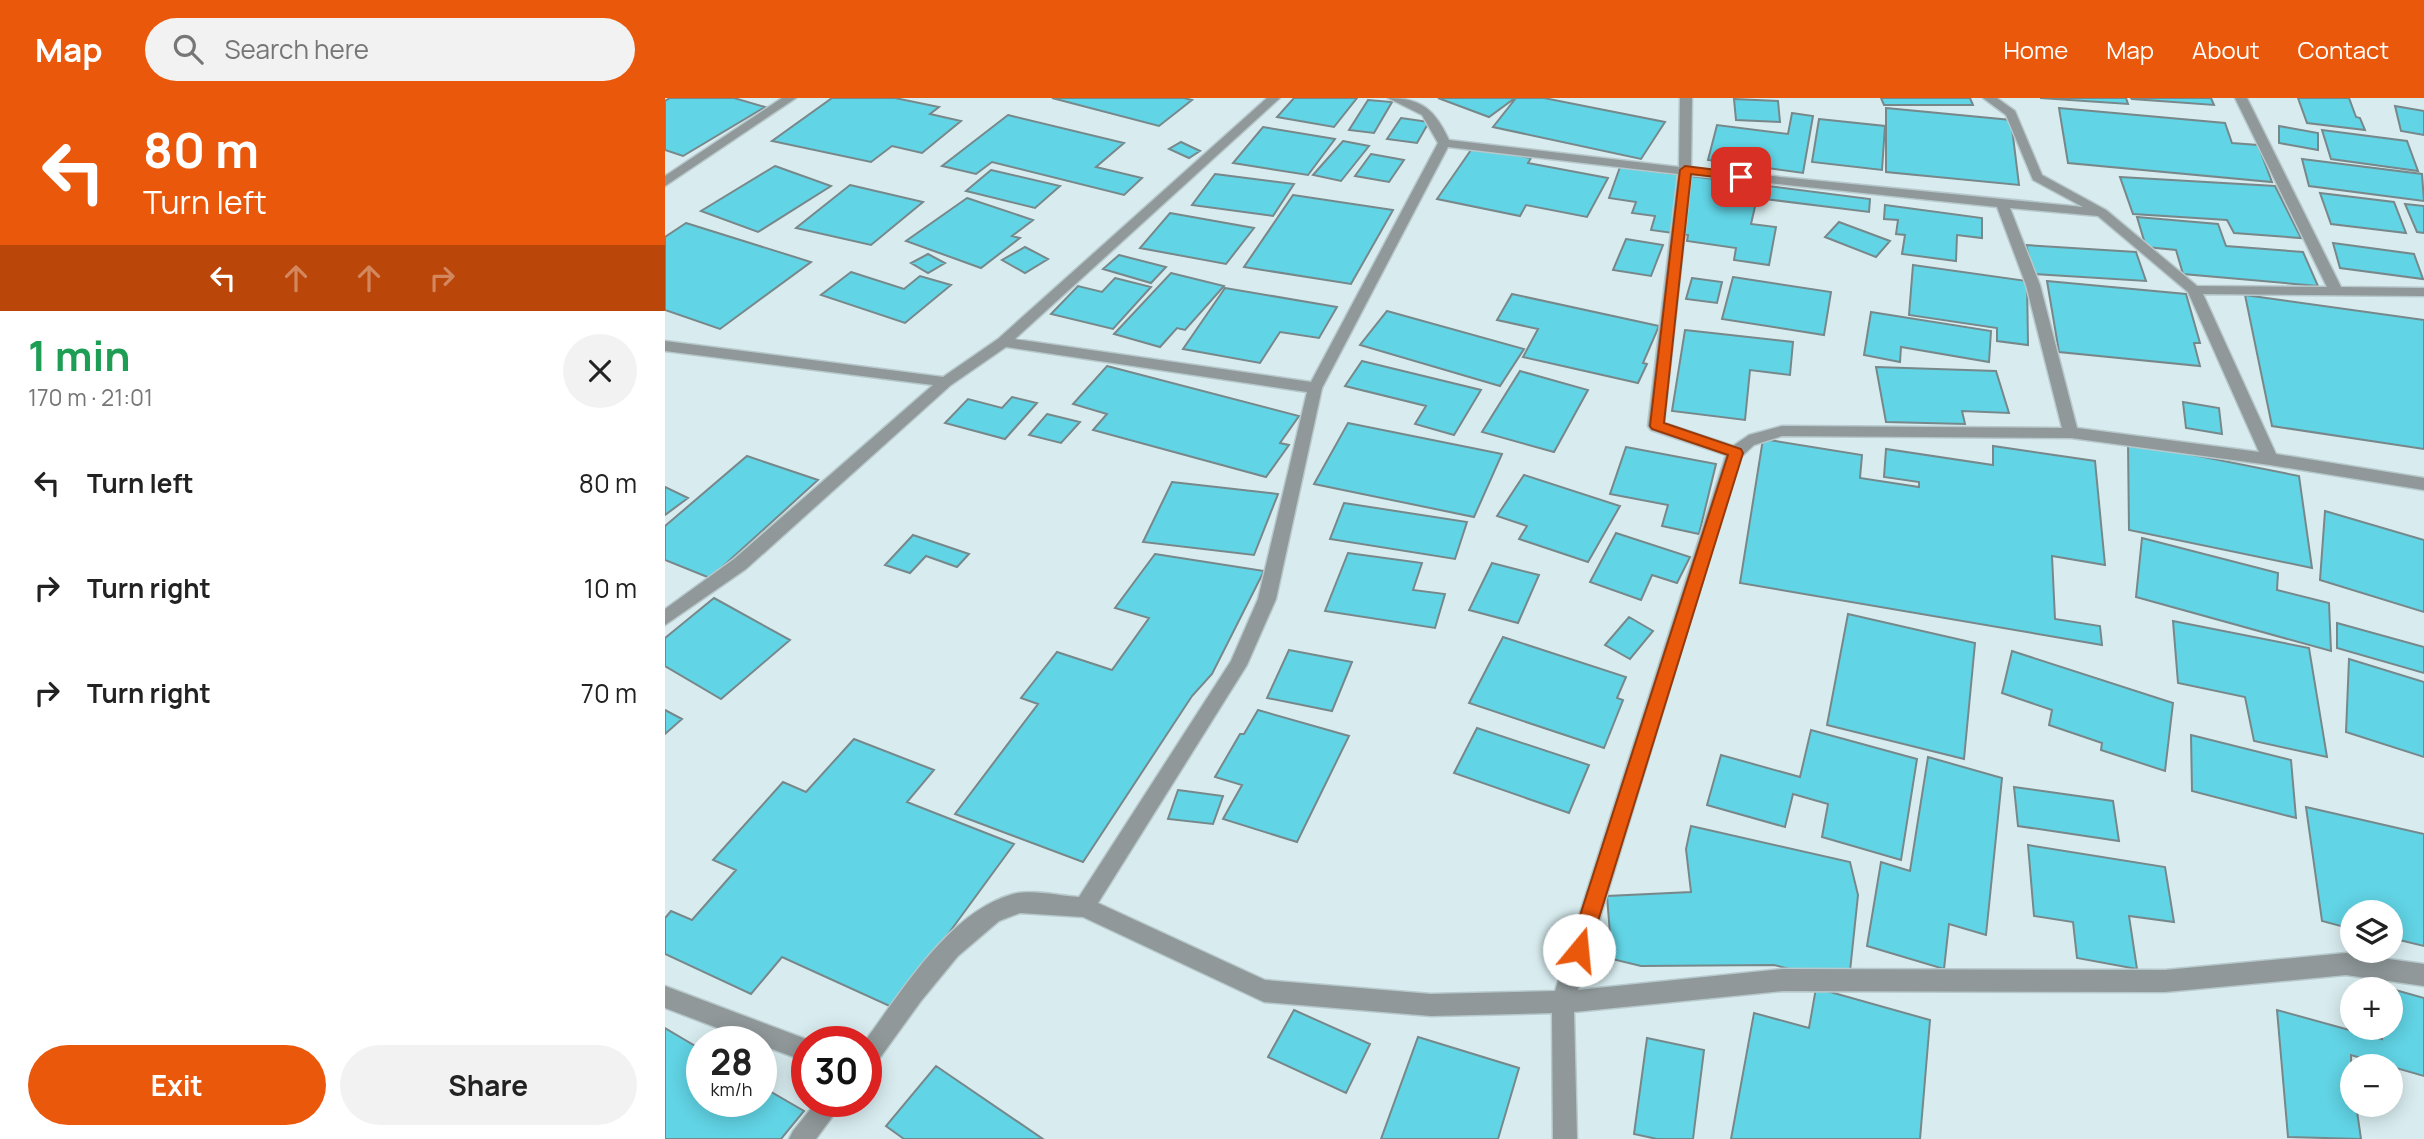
<!DOCTYPE html>
<meta charset="utf-8">
<style>
body{margin:0;font-family:Manrope,sans-serif;background:#f2f2f2;color:#222;height:100vh;display:flex;flex-direction:column;font-size:26px;white-space:nowrap}
*{box-sizing:border-box;margin:0}
p{font-size:23px;color:#767676}
.icon{flex:none;width:38px;height:38px;fill:none;stroke:currentColor;stroke-width:2;stroke-linecap:round;stroke-linejoin:round}
.map{position:relative;flex:1;overflow:hidden}
.sheet{display:flex;flex-direction:column;background:#fff;width:665px}
.sheet>*{flex:none}
.guide{background:#ea580c;color:#fff;overflow:hidden}
.buttons{position:absolute;left:1675px;top:802px;display:grid;gap:14px}
.buttons a{display:grid;place-items:center;width:63px;height:63px;border-radius:50%;background:#fff;box-shadow:0 4px 18px #0003;font-size:35px}
.speed{position:absolute;left:21px;top:928px;display:flex;gap:14px;font-size:35px;font-weight:700;text-align:center}
.speed>*{display:grid;place-content:center;width:91px;height:91px;border-radius:50%;background:#fff;box-shadow:0 4px 18px #0003;line-height:1}
.speed small{font-size:18px;font-weight:400}
.speed .limit{border:10px solid #d22;background:#fff;color:#111}
.pin{position:absolute;display:grid;place-items:center;width:60px;height:60px;color:#fff;margin:-30px;border-radius:14px;box-shadow:0 4px 10px #0006}
.me{position:absolute;width:77px;margin:-38px;rotate:17deg;stroke-linejoin:round;filter:drop-shadow(0 0 5px #0008)}
.turn{display:flex;align-items:center;gap:24px;height:147px;padding:0 28px;font-size:32px}
.turn .icon{width:91px;height:91px;stroke-width:2.5}
.turn b{display:block;font-size:49px;line-height:60px}
.lanes{display:flex;align-items:center;height:66px;padding:0 28px;background:#0003;justify-content:center;gap:35px;direction:ltr}
.lanes .off{opacity:.35}
.round{display:grid;place-items:center;flex:none;width:74px;height:74px;border-radius:37px;background:#f2f2f2}
.headline{display:flex;align-items:center;justify-content:space-between;height:119px;padding:0 28px}
h1{font-size:42px;font-weight:700;line-height:52px;color:#1e9e55}
.button{display:flex;gap:14px;margin-top:auto;padding:14px 28px}
.button a{flex:1;height:80px;border-radius:42px;background:#ea580c;color:#fff;font-size:28px;font-weight:700;line-height:80px;text-align:center}
.button a+a{background:#f2f2f2;color:#222}
ul{padding:0;list-style:none}
li{display:flex;align-items:center;gap:21px;height:105px;padding:0 28px}
li div{flex:1}
li b{display:block;font-size:26px}
li em{font-style:normal}
header{display:flex;align-items:center;gap:42px;box-sizing:border-box;height:98px;padding:0 35px;background:#ea580c;color:#fff}
header strong{font-size:33px}
nav{display:flex;gap:38px;margin-inline-start:auto;font-size:24px}
.search{width:490px;height:63px;background:#f2f2f2;display:flex;align-items:center;gap:18px;box-sizing:border-box;padding:0 24px;border-radius:38px;color:#767676;font-size:26px}
main{display:flex;flex:1;min-height:0}
.map>svg:first-child{display:block}
.building{fill:#61d4e5;stroke:#77888b;stroke-width:2}
.lines{fill:none;stroke-linecap:round;stroke-linejoin:round}
.minor-casing{stroke:#b7c9cc;stroke-width:3}
.minor{fill:#909899;fill-rule:evenodd}
.route{fill:#ea580c;stroke:#983908;stroke-width:2}
</style>
<header>
<strong>Map</strong>
<div class="search"><svg class="icon" aria-label="search" viewBox="0 0 24 24"><circle cx="10" cy="10" r="6"/><path d="M15 15l6 6"/></svg>Search here</div>
<nav><a>Home</a><a>Map</a><a>About</a><a>Contact</a></nav>
</header>
<main>
<section class="sheet">
<div class="guide">
<div class="turn"><svg class="icon" aria-label="left" viewBox="0 0 24 24"><path d="M17 20v-9H6M10 6l-5 5 5 5"/></svg><div><b>80 m</b>Turn left</div></div>
<div class="lanes"><svg class="icon" aria-label="left" viewBox="0 0 24 24"><path d="M17 20v-9H6M10 6l-5 5 5 5"/></svg><svg class="icon off" aria-label="ahead" viewBox="0 0 24 24"><path d="M12 20V5M6 11l6-6 6 6"/></svg><svg class="icon off" aria-label="ahead" viewBox="0 0 24 24"><path d="M12 20V5M6 11l6-6 6 6"/></svg><svg class="icon off" aria-label="right" viewBox="0 0 24 24"><path d="M7 20v-9h11M14 6l5 5-5 5"/></svg></div>
</div>
<div class="headline"><div><h1>1 min</h1><p>170 m · 21:01</p></div><a class="round"><svg class="icon" aria-label="close" viewBox="0 0 24 24"><path d="M6 6l12 12M18 6L6 18"/></svg></a></div>
<ul>
<li><svg class="icon" aria-label="left" viewBox="0 0 24 24"><path d="M17 20v-9H6M10 6l-5 5 5 5"/></svg><div><b>Turn left</b></div><em>80 m</em></li>
<li><svg class="icon" aria-label="right" viewBox="0 0 24 24"><path d="M7 20v-9h11M14 6l5 5-5 5"/></svg><div><b>Turn right</b></div><em>10 m</em></li>
<li><svg class="icon" aria-label="right" viewBox="0 0 24 24"><path d="M7 20v-9h11M14 6l5 5-5 5"/></svg><div><b>Turn right</b></div><em>70 m</em></li>
</ul>
<div class="button"><a>Exit</a><a>Share</a></div>
</section>
<div class="map">
<svg width="1759" height="1041" viewBox="0 0 1759 1041">
<rect width="100%" height="100%" fill="#d8ecef"/>
<path class="building" d="M 5,0 L 69,0 L 100,9 L 18,58 L 0,52 L 0,3 Z
M 167,0 L 230,0 L 274,9 L 265,16 L 296,23 L 257,55 L 227,48 L 206,64 L 107,43 Z
M 387,0 L 519,0 L 527,2 L 494,28 Z
M 629,0 L 692,0 L 669,29 L 612,19 Z
M 773,0 L 850,0 L 824,19 Z
M 851,0 L 879,0 L 1000,24 L 976,61 L 828,29 Z
M 1216,0 L 1305,0 L 1308,7 L 1219,7 Z
M 1461,0 L 1463,6 L 1375,0 Z
M 1466,0 L 1546,0 L 1549,7 L 1467,1 Z
M 1633,0 L 1684,0 L 1691,19 L 1695,20 L 1700,32 L 1642,25 Z
M 1069,1 L 1113,3 L 1115,24 L 1071,22 Z
M 703,2 L 727,4 L 709,35 L 684,32 Z
M 1730,8 L 1759,13 L 1759,37 L 1736,33 Z
M 1221,10 L 1346,22 L 1354,87 L 1221,74 Z
M 1394,10 L 1560,25 L 1567,45 L 1593,47 L 1607,84 L 1403,65 Z
M 1127,15 L 1148,18 L 1138,75 L 1043,62 L 1052,27 L 1123,36 Z
M 343,17 L 459,45 L 431,69 L 477,80 L 459,97 L 327,64 L 311,76 L 277,68 Z
M 736,20 L 764,24 L 752,45 L 722,41 Z
M 1154,21 L 1220,28 L 1217,72 L 1147,64 Z
M 1614,28 L 1653,35 L 1653,52 L 1614,45 Z
M 598,29 L 670,41 L 643,77 L 568,65 Z
M 1657,32 L 1742,43 L 1753,73 L 1666,61 Z
M 678,43 L 704,48 L 676,83 L 648,77 Z
M 516,44 L 535,53 L 524,60 L 504,51 Z
M 808,49 L 866,60 L 863,65 L 943,80 L 922,119 L 861,107 L 855,118 L 772,101 Z
M 706,56 L 739,62 L 724,84 L 690,78 Z
M 1637,61 L 1757,76 L 1759,103 L 1644,88 Z
M 110,68 L 166,88 L 93,134 L 36,113 Z
M 955,69 L 1205,101 L 1204,114 L 1092,100 L 1086,126 L 1111,129 L 1104,167 L 1069,162 L 1071,150 L 1022,143 L 1023,137 L 986,132 L 990,118 L 967,115 L 971,104 L 944,100 Z
M 326,72 L 395,88 L 370,110 L 301,93 Z
M 550,76 L 629,86 L 608,118 L 527,107 Z
M 1455,79 L 1610,88 L 1636,140 L 1569,135 L 1562,122 L 1468,116 Z
M 185,87 L 258,104 L 206,147 L 131,130 Z
M 1655,95 L 1729,104 L 1741,135 L 1666,126 Z
M 628,97 L 728,112 L 686,186 L 579,169 Z
M 302,100 L 368,122 L 347,138 L 355,140 L 316,170 L 241,143 Z
M 1740,106 L 1759,108 L 1759,135 L 1752,134 Z
M 1220,107 L 1317,120 L 1317,140 L 1292,137 L 1291,163 L 1237,156 L 1240,137 L 1231,136 L 1233,122 L 1219,121 Z
M 505,115 L 589,130 L 561,166 L 475,150 Z
M 1472,119 L 1553,126 L 1561,148 L 1638,154 L 1653,188 L 1518,176 L 1511,152 L 1481,149 Z
M 1174,124 L 1225,143 L 1211,159 L 1160,139 Z
M 21,125 L 146,164 L 55,231 L 0,212 L 0,139 Z
M 961,141 L 998,147 L 986,178 L 948,172 Z
M 1668,145 L 1749,156 L 1758,181 L 1675,170 Z
M 1361,147 L 1471,154 L 1481,183 L 1369,176 Z
M 360,149 L 383,161 L 360,175 L 337,162 Z
M 263,156 L 280,165 L 263,175 L 246,165 Z
M 454,157 L 501,169 L 486,185 L 438,171 Z
M 1248,167 L 1362,183 L 1363,247 L 1332,243 L 1332,230 L 1244,217 Z
M 186,174 L 239,191 L 255,178 L 286,187 L 240,225 L 156,197 Z
M 506,175 L 559,188 L 520,232 L 512,230 L 495,249 L 449,236 Z
M 1068,179 L 1166,194 L 1159,237 L 1057,221 Z
M 450,180 L 486,189 L 448,231 L 386,216 L 413,188 L 437,194 Z
M 1027,180 L 1057,184 L 1052,205 L 1021,201 Z
M 1382,183 L 1521,196 L 1535,245 L 1529,245 L 1535,268 L 1394,254 Z
M 560,190 L 672,209 L 654,240 L 615,234 L 595,265 L 518,251 Z
M 847,196 L 994,228 L 978,265 L 982,266 L 973,285 L 858,259 L 873,231 L 832,222 Z
M 1580,197 L 1759,222 L 1759,351 L 1607,328 Z
M 722,213 L 859,251 L 835,288 L 695,247 Z
M 1206,214 L 1326,233 L 1324,264 L 1236,249 L 1235,264 L 1199,257 Z
M 1020,232 L 1128,244 L 1125,277 L 1085,272 L 1080,322 L 1007,313 Z
M 697,263 L 816,292 L 789,337 L 750,326 L 761,308 L 680,288 Z
M 442,268 L 634,318 L 615,345 L 624,347 L 601,379 L 428,332 L 442,316 L 408,306 Z
M 1211,269 L 1331,273 L 1344,315 L 1297,313 L 1300,326 L 1221,324 Z
M 855,273 L 923,292 L 889,354 L 817,334 Z
M 347,299 L 372,305 L 340,341 L 280,325 L 303,301 L 337,310 Z
M 1518,304 L 1554,310 L 1557,336 L 1521,330 Z
M 382,316 L 415,324 L 396,345 L 364,337 Z
M 683,325 L 837,356 L 809,419 L 649,386 Z
M 1098,341 L 1197,357 L 1195,380 L 1254,389 L 1254,384 L 1219,379 L 1221,351 L 1328,367 L 1328,348 L 1430,363 L 1440,467 L 1387,458 L 1390,521 L 1435,528 L 1437,547 L 1075,485 Z
M 1463,344 L 1634,378 L 1647,470 L 1464,432 Z
M 961,349 L 1051,366 L 1034,436 L 997,428 L 1003,407 L 945,396 Z
M 82,358 L 153,382 L 45,480 L 0,462 L 0,428 Z
M 859,377 L 955,408 L 923,464 L 854,441 L 862,428 L 832,418 Z
M 507,384 L 613,396 L 589,457 L 478,444 Z
M 0,389 L 23,400 L 0,417 Z
M 679,405 L 802,424 L 790,461 L 665,441 Z
M 1660,413 L 1759,442 L 1759,514 L 1655,482 Z
M 951,435 L 1025,459 L 1012,485 L 987,477 L 976,502 L 925,484 Z
M 248,437 L 304,456 L 292,469 L 261,458 L 245,475 L 220,467 Z
M 1477,440 L 1613,475 L 1612,492 L 1664,505 L 1666,553 L 1471,499 Z
M 683,455 L 757,465 L 748,492 L 780,496 L 770,530 L 660,513 Z
M 490,456 L 599,473 L 547,576 L 527,598 L 418,764 L 290,716 L 373,606 L 356,600 L 392,554 L 447,572 L 484,520 L 450,510 Z
M 827,465 L 874,477 L 853,525 L 804,512 Z
M 49,500 L 125,542 L 56,601 L 0,568 L 0,540 Z
M 1183,516 L 1310,545 L 1299,661 L 1162,627 Z
M 964,519 L 988,533 L 965,561 L 940,547 Z
M 1508,523 L 1644,550 L 1662,659 L 1589,643 L 1580,599 L 1513,585 Z
M 1672,525 L 1759,549 L 1759,575 L 1672,550 Z
M 838,539 L 961,579 L 952,600 L 958,602 L 939,650 L 804,605 Z
M 624,552 L 687,564 L 667,613 L 602,600 Z
M 1347,553 L 1508,605 L 1500,673 L 1436,652 L 1437,645 L 1384,627 L 1387,612 L 1337,595 Z
M 1684,561 L 1759,584 L 1759,659 L 1681,634 Z
M 0,612 L 17,621 L 0,636 Z
M 593,612 L 684,638 L 632,744 L 558,721 L 577,687 L 550,679 L 575,636 L 579,636 Z
M 812,630 L 924,667 L 904,715 L 789,675 Z
M 1146,632 L 1252,661 L 1236,762 L 1157,739 L 1163,706 L 1128,696 L 1120,729 L 1042,707 L 1056,657 L 1135,679 Z
M 1526,637 L 1626,662 L 1631,720 L 1527,693 Z
M 189,641 L 269,672 L 242,704 L 349,746 L 229,910 L 117,859 L 86,896 L 0,856 L 0,820 L 6,813 L 27,822 L 71,772 L 48,762 L 118,684 L 141,694 Z
M 1263,659 L 1337,680 L 1321,837 L 1284,826 L 1279,871 L 1202,848 L 1216,764 L 1245,773 Z
M 1349,689 L 1448,703 L 1454,743 L 1353,728 Z
M 513,692 L 558,698 L 548,726 L 503,721 Z
M 1641,709 L 1759,736 L 1759,848 L 1726,840 L 1726,814 L 1687,814 L 1687,831 L 1657,823 Z
M 1026,728 L 1185,764 L 1193,797 L 1185,873 L 1140,875 L 1109,867 L 976,868 L 947,861 L 942,798 L 1026,794 L 1021,751 Z
M 1363,747 L 1500,769 L 1509,824 L 1464,818 L 1472,871 L 1412,860 L 1408,824 L 1369,818 Z
M 1709,886 L 1759,900 L 1759,978 L 1686,957 L 1687,1006 L 1691,1006 L 1696,1041 L 1623,1039 L 1612,912 L 1717,941 L 1715,929 L 1726,929 L 1726,891 L 1710,891 Z
M 1151,890 L 1265,922 L 1255,1041 L 1066,1041 L 1089,915 L 1144,930 Z
M 629,912 L 705,946 L 681,995 L 603,959 Z
M 0,930 L 37,952 L 37,1003 L 96,1003 L 96,988 L 139,1013 L 116,1041 L 0,1041 Z
M 753,939 L 854,970 L 833,1041 L 716,1041 Z
M 982,940 L 1039,952 L 1028,1041 L 992,1041 L 969,1036 Z
M 271,968 L 378,1041 L 239,1041 L 221,1028 Z"/>
<g class="lines">
<defs>
<path id="minor" d="M 117,0 L 131,0 L 0,88 L 0,78 Z
M 602,0 L 615,0 L 350,241 L 646,284 L 773,45 L 757,17 L 723,0 C 757,0 770,12 784,42 L 1014,69 L 1015,0 L 1027,0 L 1026,70 L 1418,109 L 1368,82 L 1341,17 L 1318,0 L 1332,0 L 1350,13 L 1377,77 L 1441,112 L 1532,188 L 1662,189 L 1570,0 L 1582,0 L 1676,189 L 1759,190 L 1759,198 L 1538,196 L 1611,356 L 1759,380 L 1759,392 L 1605,367 L 1406,340 L 1117,338 L 1089,347 L 1075,360 L 913,892 L 1118,871 L 1500,872 L 1681,855 L 1759,866 L 1759,888 L 1681,877 L 1500,894 L 1118,893 L 909,914 L 912,1041 L 888,1041 L 887,915 L 766,918 L 599,904 L 418,819 L 355,815 L 334,823 L 293,858 L 256,903 L 209,968 L 201,971 L 200,943 C 237,893 284,814 348,796 C 368,791 394,798 414,799 L 566,563 L 593,501 L 642,294 L 341,249 L 286,287 L 81,471 L 0,527 L 0,511 L 69,461 L 268,287 L 0,253 L 0,243 L 278,279 L 333,241 ZM 783,49 L 1013,76 L 983,328 L 986,332 L 1061,357 L 890,893 L 766,896 L 600,882 L 433,805 L 582,567 L 611,501 L 657,290 ZM 1026,77 L 1332,109 L 1361,187 L 1397,330 L 1117,328 L 1084,337 L 1068,348 L 999,325 ZM 1345,110 L 1433,118 L 1523,194 L 1594,354 L 1412,330 L 1375,187 Z
M 0,888 L 146,943 L 142,943 L 142,964 L 96,947 L 96,943 L 87,943 L 0,910 Z
M 152,1003 L 179,1003 L 151,1041 L 124,1041 L 128,1033 Z"/>
</defs>
<use href="#minor" class="minor-casing"/>
<use href="#minor" class="minor"/>
</g>
<path class="route" d="M 1020,68 L 1076,75 L 1081,79 L 1076,82 L 1026,76 L 999,325 L 1076,351 L 1078,355 L 924,852 L 921,859 L 914,861 L 907,859 L 904,852 L 1063,357 L 987,331 L 985,328 L 1015,72 Z"/>
</svg>
<div class="buttons">
<a><svg class="icon" aria-label="layers" viewBox="0 0 24 24"><path d="M12 4l9 5-9 5-9-5zM3 14l9 5 9-5"/></svg></a>
<a>+</a>
<a>−</a>
</div>
<div class="speed"><div>28<small>km/h</small></div><div class="limit">30</div></div>
<div class="pin" style="left:1076px;top:79px;background:#d93025"><svg class="icon" aria-label="arrive" viewBox="0 0 24 24"><path d="M6 21V4h12l-3 4 3 4H6"/></svg></div>
<svg class="me" style="left:914px;top:852px" viewBox="-20 -20 40 40"><circle r="19" fill="#fff"/><path d="M0-13L10 11 0 6-10 11z" fill="#ea580c"/></svg>
</div>
</main>
